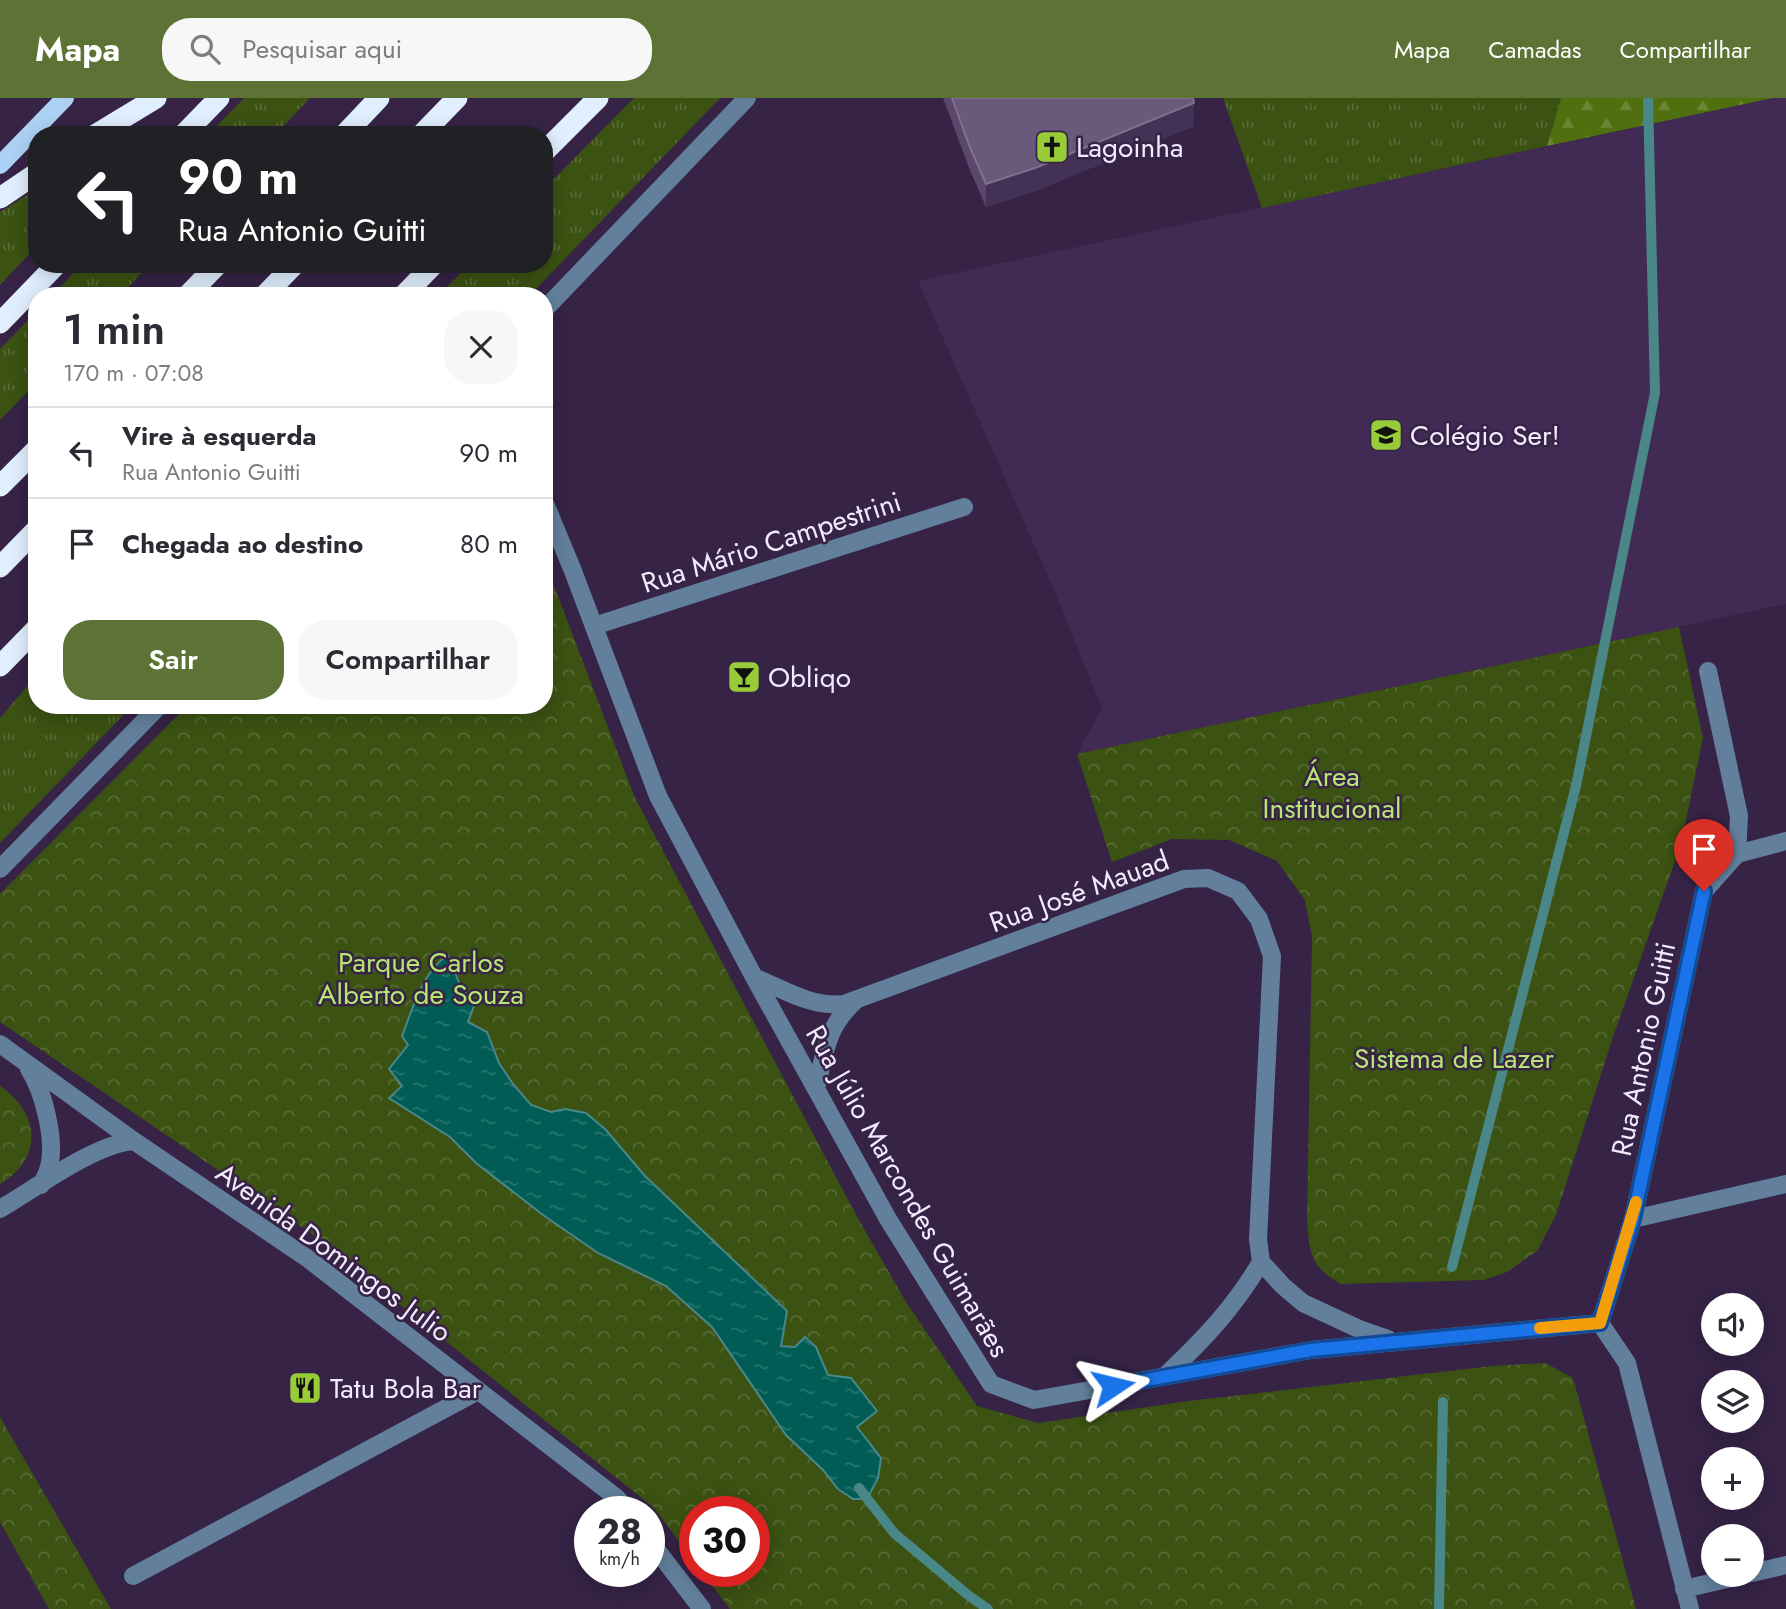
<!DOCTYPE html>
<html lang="pt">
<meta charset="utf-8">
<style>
body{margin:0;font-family:Jost,sans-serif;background:#f7f7f7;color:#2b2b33;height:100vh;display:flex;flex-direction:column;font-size:26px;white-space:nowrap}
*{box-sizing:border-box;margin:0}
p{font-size:23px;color:#7c7c81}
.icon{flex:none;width:38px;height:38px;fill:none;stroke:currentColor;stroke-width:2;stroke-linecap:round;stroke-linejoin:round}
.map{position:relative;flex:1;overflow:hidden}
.sheet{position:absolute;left:28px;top:189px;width:525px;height:427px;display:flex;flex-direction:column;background:#fff;border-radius:28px;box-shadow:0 4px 18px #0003}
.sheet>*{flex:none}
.guide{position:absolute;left:28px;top:28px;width:525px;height:147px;border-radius:28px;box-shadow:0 4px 18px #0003;background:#202124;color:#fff;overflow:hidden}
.tools{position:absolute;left:1701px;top:1195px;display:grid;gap:14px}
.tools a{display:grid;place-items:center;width:63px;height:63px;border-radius:50%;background:#fff;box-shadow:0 4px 18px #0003;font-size:35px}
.speed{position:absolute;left:574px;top:1398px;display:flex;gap:14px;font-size:35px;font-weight:700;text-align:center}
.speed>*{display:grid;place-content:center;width:91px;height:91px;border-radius:50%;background:#fff;box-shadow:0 4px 18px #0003;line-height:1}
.speed small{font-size:18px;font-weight:400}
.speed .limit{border:10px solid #d22;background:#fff;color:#111}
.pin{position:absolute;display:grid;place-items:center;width:60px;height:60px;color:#fff;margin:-72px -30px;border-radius:50% 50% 50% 0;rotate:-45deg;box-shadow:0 0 7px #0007}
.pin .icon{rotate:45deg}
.me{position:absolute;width:77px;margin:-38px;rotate:80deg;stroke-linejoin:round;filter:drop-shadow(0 0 5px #0008)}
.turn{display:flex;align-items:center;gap:24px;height:147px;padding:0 35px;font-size:32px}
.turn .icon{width:91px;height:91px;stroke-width:2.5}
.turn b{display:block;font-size:49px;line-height:60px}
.round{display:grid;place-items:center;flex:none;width:74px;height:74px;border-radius:28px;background:#f7f7f7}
.headline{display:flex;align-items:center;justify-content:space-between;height:119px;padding:0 35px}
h1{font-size:42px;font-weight:600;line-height:52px}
.action{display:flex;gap:14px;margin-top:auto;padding:14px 35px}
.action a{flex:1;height:80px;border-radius:28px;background:#5c7335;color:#fff;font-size:28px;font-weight:600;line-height:80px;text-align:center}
.action a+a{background:#f7f7f7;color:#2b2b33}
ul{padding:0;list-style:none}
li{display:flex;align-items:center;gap:21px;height:91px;padding:0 35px;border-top:2px solid #e1e1e2}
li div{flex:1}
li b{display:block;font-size:26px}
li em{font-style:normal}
header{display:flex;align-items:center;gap:42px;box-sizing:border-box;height:98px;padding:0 35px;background:#5c7335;color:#fff}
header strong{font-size:33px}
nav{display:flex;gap:38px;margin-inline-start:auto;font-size:24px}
.search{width:490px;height:63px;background:#f7f7f7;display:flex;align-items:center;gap:18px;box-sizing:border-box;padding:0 24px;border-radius:28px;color:#7c7c81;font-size:26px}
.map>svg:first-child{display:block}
.built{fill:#412a54}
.grass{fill:url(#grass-tufts)}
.forest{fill:url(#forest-firs)}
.park{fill:url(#park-crowns)}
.water{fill:url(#water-ripples);stroke:#4a8788;stroke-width:2}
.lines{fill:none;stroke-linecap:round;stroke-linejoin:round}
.stream{stroke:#4a8788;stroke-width:10}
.minor{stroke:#62809c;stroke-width:18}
.major{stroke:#add1f4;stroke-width:18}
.highway{stroke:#e0eefd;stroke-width:21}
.wall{fill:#5a476b}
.shaded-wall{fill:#443156}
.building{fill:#6a597b;stroke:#80708f;stroke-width:2}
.route-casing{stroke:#114b97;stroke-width:18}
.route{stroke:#1a73e8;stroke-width:12}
.slow{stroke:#f59e0b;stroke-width:12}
.labels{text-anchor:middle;stroke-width:5;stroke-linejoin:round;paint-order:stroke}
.poi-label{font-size:28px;fill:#f3eafd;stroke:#362346;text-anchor:start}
.street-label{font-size:28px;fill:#f3eafd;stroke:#362346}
.park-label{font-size:28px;fill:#b7e572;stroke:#362346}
</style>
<header>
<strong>Mapa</strong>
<div class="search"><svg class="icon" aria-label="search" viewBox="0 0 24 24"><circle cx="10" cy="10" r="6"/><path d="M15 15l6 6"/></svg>Pesquisar aqui</div>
<nav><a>Mapa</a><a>Camadas</a><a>Compartilhar</a></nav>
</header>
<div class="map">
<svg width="1786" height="1511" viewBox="0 0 1786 1511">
<defs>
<pattern id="grass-tufts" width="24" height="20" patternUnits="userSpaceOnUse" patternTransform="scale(1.75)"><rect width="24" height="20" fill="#3b5212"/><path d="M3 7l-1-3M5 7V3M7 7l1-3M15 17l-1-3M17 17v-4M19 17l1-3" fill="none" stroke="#586b35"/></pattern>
<pattern id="forest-firs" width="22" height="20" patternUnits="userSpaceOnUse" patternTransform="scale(1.75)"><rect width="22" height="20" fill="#50700f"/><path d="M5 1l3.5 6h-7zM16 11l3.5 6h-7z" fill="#6a8533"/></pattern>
<pattern id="park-crowns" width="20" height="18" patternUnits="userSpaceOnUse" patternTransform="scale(1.75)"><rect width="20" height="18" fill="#3b5212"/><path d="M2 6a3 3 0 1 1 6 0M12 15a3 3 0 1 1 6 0" fill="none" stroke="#586b35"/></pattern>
<pattern id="water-ripples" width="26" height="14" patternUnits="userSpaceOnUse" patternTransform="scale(1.75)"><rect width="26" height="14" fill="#025c56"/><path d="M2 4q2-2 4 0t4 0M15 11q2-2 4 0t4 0" fill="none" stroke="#27746f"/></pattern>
</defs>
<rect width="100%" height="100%" fill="#362346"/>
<path class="built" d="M 1773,0 L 1786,0 L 1786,506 L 1077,656 L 1102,610 L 1054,492 L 918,183 Z"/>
<path class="grass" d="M 244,0 L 310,0 L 275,37 L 208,37 Z
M 634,0 L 720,0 L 529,198 L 438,198 L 470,166 L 544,166 L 544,91 Z
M 1223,0 L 1561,0 L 1547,48 L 1262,110 Z
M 37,91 L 37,148 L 0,187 L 0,114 Z
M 82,166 L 150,166 L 120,198 L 52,198 Z
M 37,213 L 37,284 L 0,322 L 0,251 Z
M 37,577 L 37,607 L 133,607 L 0,745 L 0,620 Z"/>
<path class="forest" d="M 1561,0 L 1773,0 L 1547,48 Z"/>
<path class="park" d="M 544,462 L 635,700 L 855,1115 L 906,1204 L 977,1308 L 1038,1325 L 1189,1303 L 1492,1268 L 1545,1265 L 1573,1280 L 1636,1511 L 730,1511 L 702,1474 L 754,1474 L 754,1414 L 695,1414 L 695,1464 L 653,1409 L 312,1136 L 0,924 L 0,796 L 188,607 L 544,607 Z
M 1679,529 L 1703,640 L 1681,746 L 1613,939 L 1556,1117 L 1537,1153 L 1507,1174 L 1484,1182 L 1341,1186 C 1311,1169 1310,1157 1307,1124 L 1312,839 L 1305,802 L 1277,763 L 1229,742 L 1172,741 L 1112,764 L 1077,656 Z
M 0,988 C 41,1016 43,1060 0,1086 Z
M 0,1319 L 111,1511 L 49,1511 L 0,1424 Z"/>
<path class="water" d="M 448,857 L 460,887 L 474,908 L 468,924 L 487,934 L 499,965 L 513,986 L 531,1007 L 551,1014 L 565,1011 L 586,1015 L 606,1032 L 645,1078 L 787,1213 L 781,1248 L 795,1249 L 805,1239 L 816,1249 L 828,1277 L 851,1280 L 877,1313 L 857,1329 L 881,1360 L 878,1380 L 867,1401 L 853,1401 L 838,1391 L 823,1372 L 786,1337 L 712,1229 L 666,1188 L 598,1155 L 543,1117 L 476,1065 L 450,1039 L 389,1000 L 402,988 L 389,971 L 408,947 L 402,938 C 413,910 422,874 448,857 Z"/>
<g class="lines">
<path class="stream" d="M 1452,1169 L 1576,688 L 1655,295 L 1648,0
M 859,1390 L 894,1435 L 968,1497 L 988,1511
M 1439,1511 L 1443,1304"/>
<path class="minor" d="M 544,212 L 747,0
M 544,403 L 573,473 L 658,698 L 754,879 L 888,1121 L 991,1286 L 1034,1302 L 1311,1252 L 1600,1225
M 594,528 L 964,409
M 1737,756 L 1786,743
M 0,771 L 160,607
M 754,879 C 783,891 812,910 844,906 L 1184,781 L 1208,780 L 1238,793 L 1259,821 L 1272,858 L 1258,1141 L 1261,1164 L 1283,1188 L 1303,1205 L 1359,1231 L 1388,1241
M 0,946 L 134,1043 L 307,1160 L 617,1400 L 628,1414
M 29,971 C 44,994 57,1046 48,1072 C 47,1077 43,1083 41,1087
M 816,991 C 825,954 826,929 856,902
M 0,1111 C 36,1090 94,1046 134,1043
M 1633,1121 L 1786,1086
M 1600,1225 L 1633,1121 L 1704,793 L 1737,756 L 1739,718 L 1708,573
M 1600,1225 L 1627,1265 L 1690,1511
M 1165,1278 C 1204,1241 1233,1211 1261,1164
M 649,1442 L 702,1511
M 1752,1475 L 1786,1467
M 133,1478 L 478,1293
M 1684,1491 L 1744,1477"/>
<path class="major" d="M 0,67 L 65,0"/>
<path class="highway" d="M 95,37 L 156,0
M 183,37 L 219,0
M 344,37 L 379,0
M 421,37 L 457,0
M 544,54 L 598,0
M 0,100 L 37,75
M 187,198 L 218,166
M 264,198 L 295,166
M 403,198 L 434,166
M 0,225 L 57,166
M 0,388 L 37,351
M 0,469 L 37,431
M 0,568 L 37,530"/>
</g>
<path class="wall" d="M 943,0 L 1193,0 L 1194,28 L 1035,93 L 986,109 L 969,70 Z"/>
<path class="shaded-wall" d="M 1194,5 L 1194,28 L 1035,93 L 986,109 L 986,86 Z"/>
<path class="building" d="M 952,0 L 1193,0 L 1194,5 L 1035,70 L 986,86 L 969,47 Z"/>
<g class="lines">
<defs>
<path id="route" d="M 1113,1288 L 1311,1252 L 1600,1225 L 1633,1121 L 1704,793"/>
</defs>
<use href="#route" class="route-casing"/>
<use href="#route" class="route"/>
<path class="slow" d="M 1540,1230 L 1600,1225 L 1636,1104"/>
</g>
<defs>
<symbol id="church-square" viewBox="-11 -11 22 22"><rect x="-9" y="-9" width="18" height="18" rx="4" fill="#98cb38" stroke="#362346"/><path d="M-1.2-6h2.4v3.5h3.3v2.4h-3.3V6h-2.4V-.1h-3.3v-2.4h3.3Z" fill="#111"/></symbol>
<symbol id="school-square" viewBox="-11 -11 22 22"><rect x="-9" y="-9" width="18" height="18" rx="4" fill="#98cb38" stroke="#362346"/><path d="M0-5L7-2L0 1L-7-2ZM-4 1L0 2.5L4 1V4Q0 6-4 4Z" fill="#111"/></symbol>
<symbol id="bar-square" viewBox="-11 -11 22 22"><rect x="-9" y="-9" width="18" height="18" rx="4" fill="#98cb38" stroke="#362346"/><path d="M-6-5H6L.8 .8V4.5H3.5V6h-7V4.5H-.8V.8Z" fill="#111"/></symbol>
<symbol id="restaurant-square" viewBox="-11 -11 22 22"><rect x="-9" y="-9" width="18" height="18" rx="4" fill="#98cb38" stroke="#362346"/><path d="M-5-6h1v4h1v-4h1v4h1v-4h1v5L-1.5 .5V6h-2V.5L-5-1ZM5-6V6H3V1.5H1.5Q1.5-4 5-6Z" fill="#111"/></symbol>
</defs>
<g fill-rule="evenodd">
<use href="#church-square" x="1033" y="30" width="38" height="38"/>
<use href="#school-square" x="1367" y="318" width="38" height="38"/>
<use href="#bar-square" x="725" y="560" width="38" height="38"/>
<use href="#restaurant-square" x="286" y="1271" width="38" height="38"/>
</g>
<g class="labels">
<g class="poi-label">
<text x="1076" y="59">Lagoinha</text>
<text x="1410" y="347">Colégio Ser!</text>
<text x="768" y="589">Obliqo</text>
<text x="330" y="1300">Tatu Bola Bar</text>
</g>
<g class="street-label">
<text transform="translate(771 444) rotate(-18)" y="10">Rua Mário Campestrini</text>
<text transform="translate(1079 793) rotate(-20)" y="10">Rua José Mauad</text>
<text transform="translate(1643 951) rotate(-78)" y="10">Rua Antonio Guitti</text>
<text transform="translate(908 1093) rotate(60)" y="10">Rua Júlio Marcondes Guimarães</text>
<text transform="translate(334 1154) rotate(36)" y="10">Avenida Domingos Julio</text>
</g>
<g class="park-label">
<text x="1332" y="688">Área<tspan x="1332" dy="32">Institucional</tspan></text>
<text x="421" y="874">Parque Carlos<tspan x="421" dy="32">Alberto de Souza</tspan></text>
<text x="1454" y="970">Sistema de Lazer</text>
</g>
</g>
</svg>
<div class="tools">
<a><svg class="icon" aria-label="sound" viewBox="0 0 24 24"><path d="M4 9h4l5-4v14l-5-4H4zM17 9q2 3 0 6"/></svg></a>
<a><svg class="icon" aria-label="layers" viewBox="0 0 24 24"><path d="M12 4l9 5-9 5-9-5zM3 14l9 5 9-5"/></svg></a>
<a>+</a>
<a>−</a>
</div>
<div class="speed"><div>28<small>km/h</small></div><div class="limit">30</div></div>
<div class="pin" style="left:1704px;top:793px;background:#d93025"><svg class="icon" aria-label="arrive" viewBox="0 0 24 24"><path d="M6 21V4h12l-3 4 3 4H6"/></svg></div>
<svg class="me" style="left:1113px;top:1288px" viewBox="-20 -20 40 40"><path d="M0-17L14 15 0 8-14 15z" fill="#1a73e8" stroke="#fff" stroke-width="4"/></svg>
<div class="guide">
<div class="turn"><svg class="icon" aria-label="left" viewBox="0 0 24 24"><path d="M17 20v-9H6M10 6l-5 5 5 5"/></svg><div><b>90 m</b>Rua Antonio Guitti</div></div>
</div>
<section class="sheet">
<div class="headline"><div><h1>1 min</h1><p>170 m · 07:08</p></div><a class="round"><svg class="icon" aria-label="close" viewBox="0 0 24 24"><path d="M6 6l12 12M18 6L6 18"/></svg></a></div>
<ul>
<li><svg class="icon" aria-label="left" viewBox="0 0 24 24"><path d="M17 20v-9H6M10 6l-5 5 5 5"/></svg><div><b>Vire à esquerda</b><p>Rua Antonio Guitti</p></div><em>90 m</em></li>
<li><svg class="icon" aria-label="arrive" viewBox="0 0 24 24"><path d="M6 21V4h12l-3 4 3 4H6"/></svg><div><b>Chegada ao destino</b></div><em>80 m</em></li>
</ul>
<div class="action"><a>Sair</a><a>Compartilhar</a></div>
</section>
</div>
